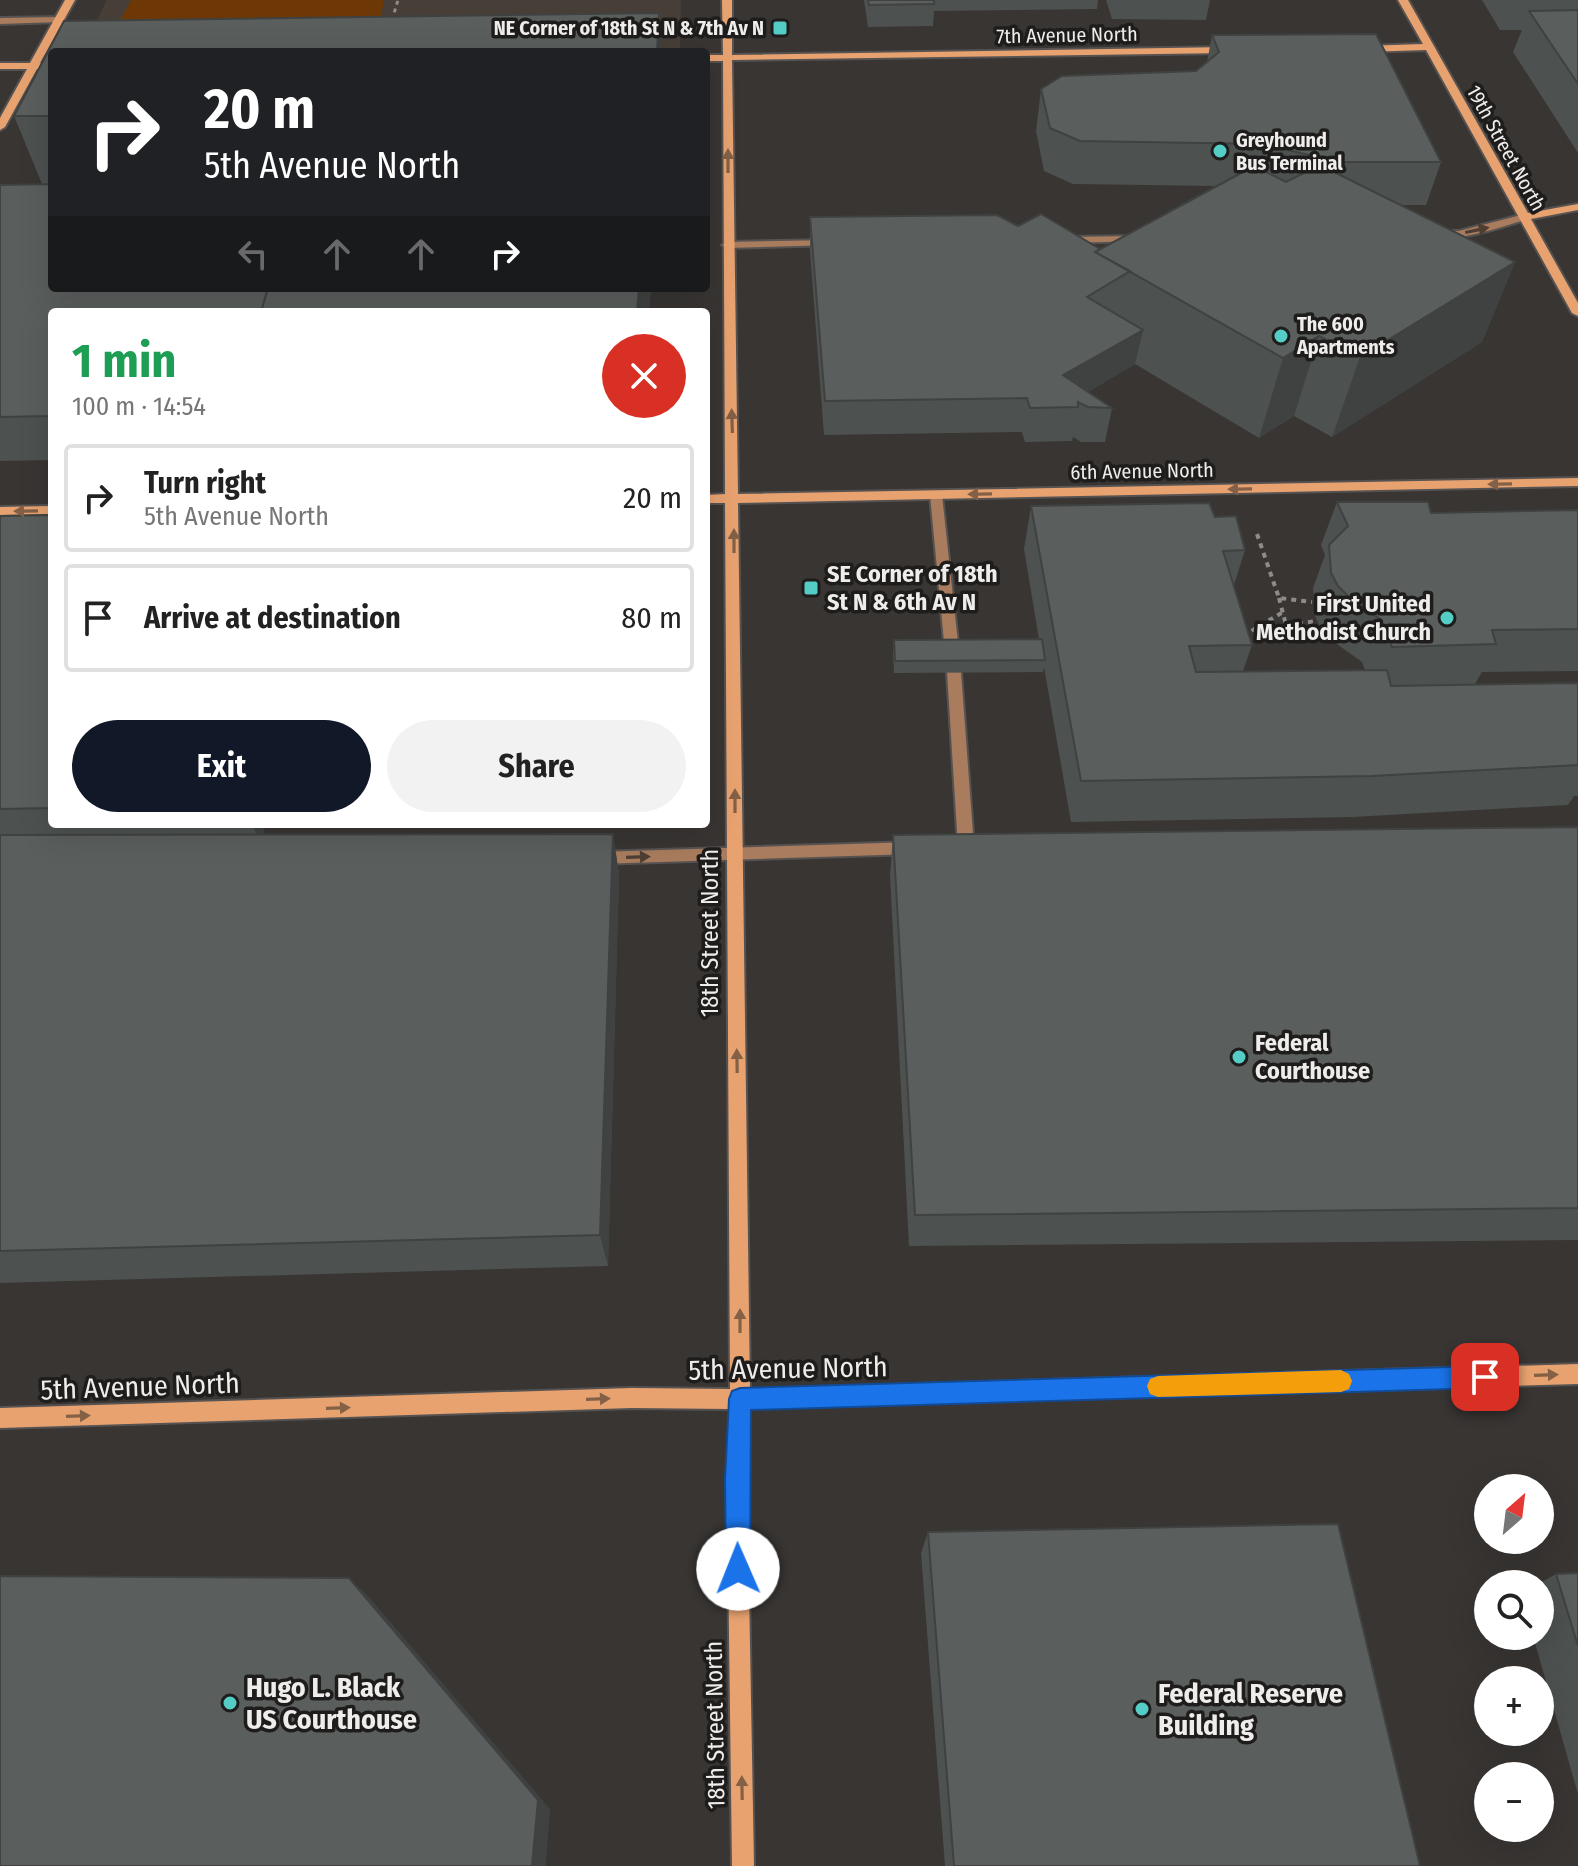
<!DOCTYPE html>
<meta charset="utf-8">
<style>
body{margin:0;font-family:"Fira Sans Condensed",sans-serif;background:#f2f2f2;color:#222;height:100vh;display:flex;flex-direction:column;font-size:30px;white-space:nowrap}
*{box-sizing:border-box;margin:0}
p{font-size:26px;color:#767676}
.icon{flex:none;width:44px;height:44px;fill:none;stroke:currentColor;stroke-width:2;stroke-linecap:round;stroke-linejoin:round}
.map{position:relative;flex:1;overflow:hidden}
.panel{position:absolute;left:48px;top:308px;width:662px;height:520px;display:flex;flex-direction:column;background:#fff;border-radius:8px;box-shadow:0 8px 32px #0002}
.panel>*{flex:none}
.banner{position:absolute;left:48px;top:48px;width:662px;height:244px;border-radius:8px;box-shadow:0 8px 32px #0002;background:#202124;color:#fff;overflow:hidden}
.needle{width:52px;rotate:28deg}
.controls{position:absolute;left:1474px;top:1474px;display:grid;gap:16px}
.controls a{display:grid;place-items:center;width:80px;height:80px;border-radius:50%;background:#fff;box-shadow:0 8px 32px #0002;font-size:40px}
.pin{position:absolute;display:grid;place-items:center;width:68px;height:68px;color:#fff;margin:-34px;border-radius:16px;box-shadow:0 4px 12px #0006}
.me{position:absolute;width:88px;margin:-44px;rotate:359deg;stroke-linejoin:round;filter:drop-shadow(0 0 6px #0008)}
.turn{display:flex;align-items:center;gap:28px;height:168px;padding:0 24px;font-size:36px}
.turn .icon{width:104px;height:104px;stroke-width:2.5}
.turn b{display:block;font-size:56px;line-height:68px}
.lanes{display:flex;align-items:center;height:76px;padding:0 24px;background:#0003;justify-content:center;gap:40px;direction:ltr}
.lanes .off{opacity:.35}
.round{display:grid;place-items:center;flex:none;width:84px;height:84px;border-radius:42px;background:#f2f2f2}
.overview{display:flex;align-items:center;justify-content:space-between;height:136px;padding:0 24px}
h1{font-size:48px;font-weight:700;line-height:60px;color:#1e9e55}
.action{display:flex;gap:16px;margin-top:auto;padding:16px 24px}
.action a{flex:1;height:92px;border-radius:48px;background:#111827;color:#fff;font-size:32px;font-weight:700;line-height:92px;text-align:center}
.action a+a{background:#f2f2f2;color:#222}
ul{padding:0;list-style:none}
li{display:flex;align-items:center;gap:24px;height:108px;margin:0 16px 12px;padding:0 8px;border:4px solid #e0e0e0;border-radius:8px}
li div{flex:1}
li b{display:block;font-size:30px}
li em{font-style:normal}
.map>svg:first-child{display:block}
.built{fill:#473e38}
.green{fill:#6e3806}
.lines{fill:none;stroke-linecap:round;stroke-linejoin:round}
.lane-casing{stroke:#555251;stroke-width:4}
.secondary-casing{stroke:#555251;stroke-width:4}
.path-far1{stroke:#8e8b8a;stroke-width:3;stroke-dasharray:4 4;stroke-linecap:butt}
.path{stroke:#8e8b8a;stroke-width:4;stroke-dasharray:5 5;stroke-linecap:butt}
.lane{fill:#a87c5d;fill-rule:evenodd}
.secondary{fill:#e8a270;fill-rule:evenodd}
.wall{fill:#4d5150}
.shaded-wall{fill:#3f4241}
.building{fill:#5a5e5d;stroke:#3f4241;stroke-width:2}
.oneway{fill:#836046}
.oneway2{fill:#4e3e33}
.route{fill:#1a73e8;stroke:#114b97;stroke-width:2}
.slow{fill:#f59e0b}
.poi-dot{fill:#54cdc7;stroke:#1e1d1c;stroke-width:3}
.labels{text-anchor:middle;stroke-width:7;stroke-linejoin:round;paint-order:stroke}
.far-poi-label{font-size:20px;font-weight:bold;fill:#efedec;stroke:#1e1d1c;text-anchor:start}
.far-street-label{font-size:20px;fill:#efedec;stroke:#1e1d1c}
.poi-label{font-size:24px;font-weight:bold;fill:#efedec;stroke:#1e1d1c;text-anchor:start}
.street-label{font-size:24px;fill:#efedec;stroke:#1e1d1c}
.near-street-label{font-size:28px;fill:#efedec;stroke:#1e1d1c}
.near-poi-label{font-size:28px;font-weight:bold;fill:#efedec;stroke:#1e1d1c;text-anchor:start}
</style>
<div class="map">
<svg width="1578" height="1866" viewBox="0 0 1578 1866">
<rect width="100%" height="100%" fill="#383533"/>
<path class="built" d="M 107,0 L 681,0 L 680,52 L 81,52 Z"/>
<path class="green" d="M 131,0 L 384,0 L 379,27 L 114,32 Z"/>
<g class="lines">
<defs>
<path id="lane" d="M 63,17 L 63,21 L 60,22 L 0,24 L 0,18 Z
M 1525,214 L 1529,215 L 1529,219 C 1506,225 1451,246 1432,234 L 1437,231 L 1459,231 Z
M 1138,236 L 1143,239 L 1142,241 L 1065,243 L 1060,240 L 1065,237 Z
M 830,240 L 834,241 L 834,245 L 727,248 L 722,245 L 727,242 Z
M 936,491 L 942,495 L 959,652 L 952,657 L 945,652 L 930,495 Z
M 954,667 L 961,672 L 974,847 L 966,853 L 958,847 L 947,672 Z
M 914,842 L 922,848 L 914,854 L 597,864 L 589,858 L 597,852 Z"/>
<path id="secondary" d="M 65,0 L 75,0 L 40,63 L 52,63 L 52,69 L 37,69 L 5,127 L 0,130 L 0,118 L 27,69 L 0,69 L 0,63 L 30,63 Z
M 722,0 L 732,0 L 732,55 L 1228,47 L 1233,50 L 1228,53 L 732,60 L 738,494 L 1578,478 L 1578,486 L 738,503 L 750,1389 L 1578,1364 L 1578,1384 L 749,1408 L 747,1479 L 754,1866 L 732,1866 L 727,1479 L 730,1409 L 632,1408 L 0,1428 L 0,1408 L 632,1388 L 730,1389 L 725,503 L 706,503 L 706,495 L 725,494 L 723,61 L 706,61 L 706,55 L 723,55 Z
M 1398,0 L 1408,0 L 1528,213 L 1578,204 L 1578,210 L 1531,219 L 1578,303 L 1578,316 L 1572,313 L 1426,50 L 1364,52 L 1359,49 L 1364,46 L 1423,44 Z
M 52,506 L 52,514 L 0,515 L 0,507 Z"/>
</defs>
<use href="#lane" class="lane-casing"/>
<use href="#secondary" class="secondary-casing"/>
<path class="path-far1" d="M 392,20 L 398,0"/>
<path class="path" d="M 1257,534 L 1279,598 L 1312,602
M 1279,598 L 1286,625 L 1317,621
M 1243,636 L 1283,612"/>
<use href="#lane" class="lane"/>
<use href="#secondary" class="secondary"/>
</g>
<path class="wall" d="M 864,0 L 1098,0 L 1097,9 L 934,11 L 933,26 L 868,27 Z
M 1106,0 L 1210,0 L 1206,20 L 1112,19 Z
M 1482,0 L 1578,0 L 1578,153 L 1513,52 L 1522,30 L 1500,30 Z
M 1212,35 L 1441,162 L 1426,205 L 1400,205 L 1515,262 L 1482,342 L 1332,437 L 1294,416 L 1259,438 L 1135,364 L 1088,392 L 1112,408 L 1105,442 L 1081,442 L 1073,437 L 1072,441 L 1025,442 L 1022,432 L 824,435 L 810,251 L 810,217 L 1018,226 L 1100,249 L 1215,186 L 1073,184 L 1044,171 L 1036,131 L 1041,89 L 1196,71 L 1207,62 Z
M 52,52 L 52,288 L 651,288 L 649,312 L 52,312 L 52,460 L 0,461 L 0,185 L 42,184 L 14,116 Z
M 1337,502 L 1431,513 L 1578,510 L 1578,671 L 1482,672 L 1475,684 L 1578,683 L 1578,796 L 1574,796 L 1568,805 L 1353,817 L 1071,822 L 1044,667 L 1043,672 L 894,673 L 893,652 L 894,640 L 1039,639 L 1024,549 L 1031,506 L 1215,517 L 1245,550 L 1234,585 L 1252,645 L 1243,671 L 1365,670 L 1362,662 L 1334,642 L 1321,629 L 1315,616 L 1313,588 L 1325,555 L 1321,545 Z
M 52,515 L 52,824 L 265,824 L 263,835 L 613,834 L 619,874 L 608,1266 L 0,1283 L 0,516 Z
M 1578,827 L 1578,1240 L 909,1246 L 890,875 L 893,835 Z
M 928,1532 L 1420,1866 L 945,1866 L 921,1553 Z
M 1578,1573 L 1578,1794 L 1533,1636 L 1540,1636 L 1540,1584 L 1538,1584 L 1556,1574 Z"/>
<path class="shaded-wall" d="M 659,13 L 662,52 L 657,52 Z
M 1515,262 L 1482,342 L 1332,437 L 1360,357 Z
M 639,288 L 651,288 L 649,312 L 637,312 Z
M 1143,330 L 1135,364 L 1061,408 L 1063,375 Z
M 1319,336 L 1294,416 L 1259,438 L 1283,358 Z
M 252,824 L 265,824 L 261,844 Z
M 613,834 L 619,874 L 608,1266 L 600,1235 Z
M 349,1578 L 369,1597 L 550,1809 L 546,1866 L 532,1866 Z"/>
<path class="building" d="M 868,0 L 934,0 L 934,4 L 869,5 Z
M 1578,10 L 1578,84 L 1529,11 Z
M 659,13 L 657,52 L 52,52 L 52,116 L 14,116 L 64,21 Z
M 1376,34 L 1441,162 L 1319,162 L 1318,157 L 1263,144 L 1080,141 L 1050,128 L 1041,89 L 1062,76 L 1196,71 L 1219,52 L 1212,35 Z
M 1320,165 L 1515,262 L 1360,357 L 1319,336 L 1283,358 L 1095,252 L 1254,166 L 1286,182 Z
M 52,184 L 52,288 L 268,288 L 261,312 L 52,312 L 52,416 L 0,417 L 0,185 Z
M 1041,214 L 1100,249 L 1095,252 L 1130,271 L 1087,297 L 1143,330 L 1063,375 L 1112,408 L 1088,407 L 1078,402 L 1078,407 L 1030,408 L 1027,398 L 825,401 L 810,217 L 997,215 L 1018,226 Z
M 268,288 L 639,288 L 637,312 L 261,312 Z
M 1337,502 L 1428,502 L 1431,513 L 1578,510 L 1578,629 L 1492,630 L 1496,644 L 1392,647 L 1380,619 L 1351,599 L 1338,586 L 1331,573 L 1329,545 L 1348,526 Z
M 1209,503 L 1215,517 L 1236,516 L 1245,550 L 1223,551 L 1252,645 L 1189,646 L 1196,672 L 1387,670 L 1391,686 L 1578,683 L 1578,765 L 1372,776 L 1081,781 L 1031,506 Z
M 52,515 L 52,808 L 0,809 L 0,516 Z
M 1042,639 L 1045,660 L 895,661 L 894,640 Z
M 1578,827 L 1578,1208 L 915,1215 L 893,835 Z
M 613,834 L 600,1235 L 0,1251 L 0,835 Z
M 1338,1524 L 1420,1866 L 954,1866 L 928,1532 Z
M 1578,1573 L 1578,1646 L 1556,1574 Z
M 0,1576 L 349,1578 L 538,1800 L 532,1866 L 0,1866 Z"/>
<defs><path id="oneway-solid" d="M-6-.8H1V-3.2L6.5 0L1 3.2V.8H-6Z" transform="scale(2)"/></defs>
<g class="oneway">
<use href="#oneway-solid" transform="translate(728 161) rotate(-90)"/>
<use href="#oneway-solid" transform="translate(732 421) rotate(-92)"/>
<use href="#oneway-solid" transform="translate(1500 484) rotate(179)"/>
<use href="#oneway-solid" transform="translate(1240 489) rotate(179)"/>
<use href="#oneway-solid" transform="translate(980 494) rotate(179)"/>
<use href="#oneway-solid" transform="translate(26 511) rotate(179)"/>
<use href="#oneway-solid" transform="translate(734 541) rotate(-90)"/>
<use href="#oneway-solid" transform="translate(735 801) rotate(-90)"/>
<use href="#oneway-solid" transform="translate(737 1061) rotate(-91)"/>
<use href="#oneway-solid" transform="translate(740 1321) rotate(-90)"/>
<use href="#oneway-solid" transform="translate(1546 1375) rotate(-2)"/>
<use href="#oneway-solid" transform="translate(598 1399) rotate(-2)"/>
<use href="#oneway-solid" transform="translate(338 1408) rotate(-2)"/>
<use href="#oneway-solid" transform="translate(78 1416) rotate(-2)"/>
<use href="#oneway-solid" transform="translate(742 1788) rotate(-91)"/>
</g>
<g class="oneway2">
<use href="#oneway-solid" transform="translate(1477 230) rotate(-12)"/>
<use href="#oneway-solid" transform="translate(638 857) rotate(-2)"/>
</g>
<path class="route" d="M 1485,1366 L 1492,1369 L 1496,1377 L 1492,1385 L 1485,1388 L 751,1410 L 750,1569 L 746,1577 L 738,1580 L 730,1577 L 726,1569 L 725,1479 L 729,1399 L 732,1391 L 740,1388 Z"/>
<path class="slow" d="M 1341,1370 L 1349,1374 L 1352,1381 L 1349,1389 L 1341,1392 L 1158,1397 L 1150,1394 L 1147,1386 L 1150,1379 L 1158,1376 Z"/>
<g class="poi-dot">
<rect x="772" y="20" width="16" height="16" rx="4"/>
<circle cx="1220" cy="151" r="8"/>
<circle cx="1281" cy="336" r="8"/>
<rect x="803" y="580" width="16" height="16" rx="4"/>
<circle cx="1447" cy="618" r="8"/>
<circle cx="1239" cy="1057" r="8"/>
<circle cx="230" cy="1703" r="8"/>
<circle cx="1142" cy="1709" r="8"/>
</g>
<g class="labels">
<g class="far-poi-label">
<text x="764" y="35" text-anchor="end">NE Corner of 18th St N &amp; 7th Av N</text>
<text x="1236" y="147">Greyhound<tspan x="1236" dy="23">Bus Terminal</tspan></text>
<text x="1297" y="331">The 600<tspan x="1297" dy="23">Apartments</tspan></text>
</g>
<g class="far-street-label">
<text transform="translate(1067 35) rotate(-1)" y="7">7th Avenue North</text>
<text transform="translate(1506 148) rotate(61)" y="7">19th Street North</text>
<text transform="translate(1142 471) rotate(-1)" y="7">6th Avenue North</text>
</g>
<g class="poi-label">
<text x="827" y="582">SE Corner of 18th<tspan x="827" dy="28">St N &amp; 6th Av N</tspan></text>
<text x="1431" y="612" text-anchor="end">First United<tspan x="1431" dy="28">Methodist Church</tspan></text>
<text x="1255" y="1051">Federal<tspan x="1255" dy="28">Courthouse</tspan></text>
</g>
<g class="street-label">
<text transform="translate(710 933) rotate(-90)" y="8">18th Street North</text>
<text transform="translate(715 1725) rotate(-91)" y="8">18th Street North</text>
</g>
<g class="near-street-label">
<text transform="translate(788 1368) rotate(-1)" y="10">5th Avenue North</text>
<text transform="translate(140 1386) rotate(-2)" y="10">5th Avenue North</text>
</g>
<g class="near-poi-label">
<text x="246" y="1697">Hugo L. Black<tspan x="246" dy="32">US Courthouse</tspan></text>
<text x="1158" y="1703">Federal Reserve<tspan x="1158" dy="32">Building</tspan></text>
</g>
</g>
</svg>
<div class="controls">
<a><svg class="needle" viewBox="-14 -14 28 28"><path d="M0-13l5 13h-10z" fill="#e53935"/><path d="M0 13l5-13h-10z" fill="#767676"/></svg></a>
<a><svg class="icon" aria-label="search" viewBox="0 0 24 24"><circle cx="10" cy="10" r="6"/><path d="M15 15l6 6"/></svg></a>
<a>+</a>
<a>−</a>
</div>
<div class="pin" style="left:1485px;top:1377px;background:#d93025"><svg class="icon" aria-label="arrive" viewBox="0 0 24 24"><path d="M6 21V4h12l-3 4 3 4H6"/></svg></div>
<svg class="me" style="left:738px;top:1569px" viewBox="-20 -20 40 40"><circle r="19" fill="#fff"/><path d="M0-13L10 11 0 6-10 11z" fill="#1a73e8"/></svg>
<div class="banner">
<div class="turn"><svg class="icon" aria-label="right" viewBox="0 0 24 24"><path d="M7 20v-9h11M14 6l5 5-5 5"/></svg><div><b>20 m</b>5th Avenue North</div></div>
<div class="lanes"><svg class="icon off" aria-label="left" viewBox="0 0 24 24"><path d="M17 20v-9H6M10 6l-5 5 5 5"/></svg><svg class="icon off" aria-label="ahead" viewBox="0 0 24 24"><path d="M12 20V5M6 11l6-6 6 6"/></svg><svg class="icon off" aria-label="ahead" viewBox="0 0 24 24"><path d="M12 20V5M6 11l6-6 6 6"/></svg><svg class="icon" aria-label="right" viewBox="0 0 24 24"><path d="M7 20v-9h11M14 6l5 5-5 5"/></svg></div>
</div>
<section class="panel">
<div class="overview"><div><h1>1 min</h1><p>100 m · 14:54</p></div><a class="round" style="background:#d93025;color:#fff"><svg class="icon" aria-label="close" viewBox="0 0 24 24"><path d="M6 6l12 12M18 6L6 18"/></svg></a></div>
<ul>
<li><svg class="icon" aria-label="right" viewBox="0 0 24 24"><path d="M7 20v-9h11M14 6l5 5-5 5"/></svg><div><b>Turn right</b><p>5th Avenue North</p></div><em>20 m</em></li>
<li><svg class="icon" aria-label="arrive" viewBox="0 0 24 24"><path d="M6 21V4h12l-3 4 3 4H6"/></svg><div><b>Arrive at destination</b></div><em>80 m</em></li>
</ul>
<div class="action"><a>Exit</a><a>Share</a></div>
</section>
</div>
